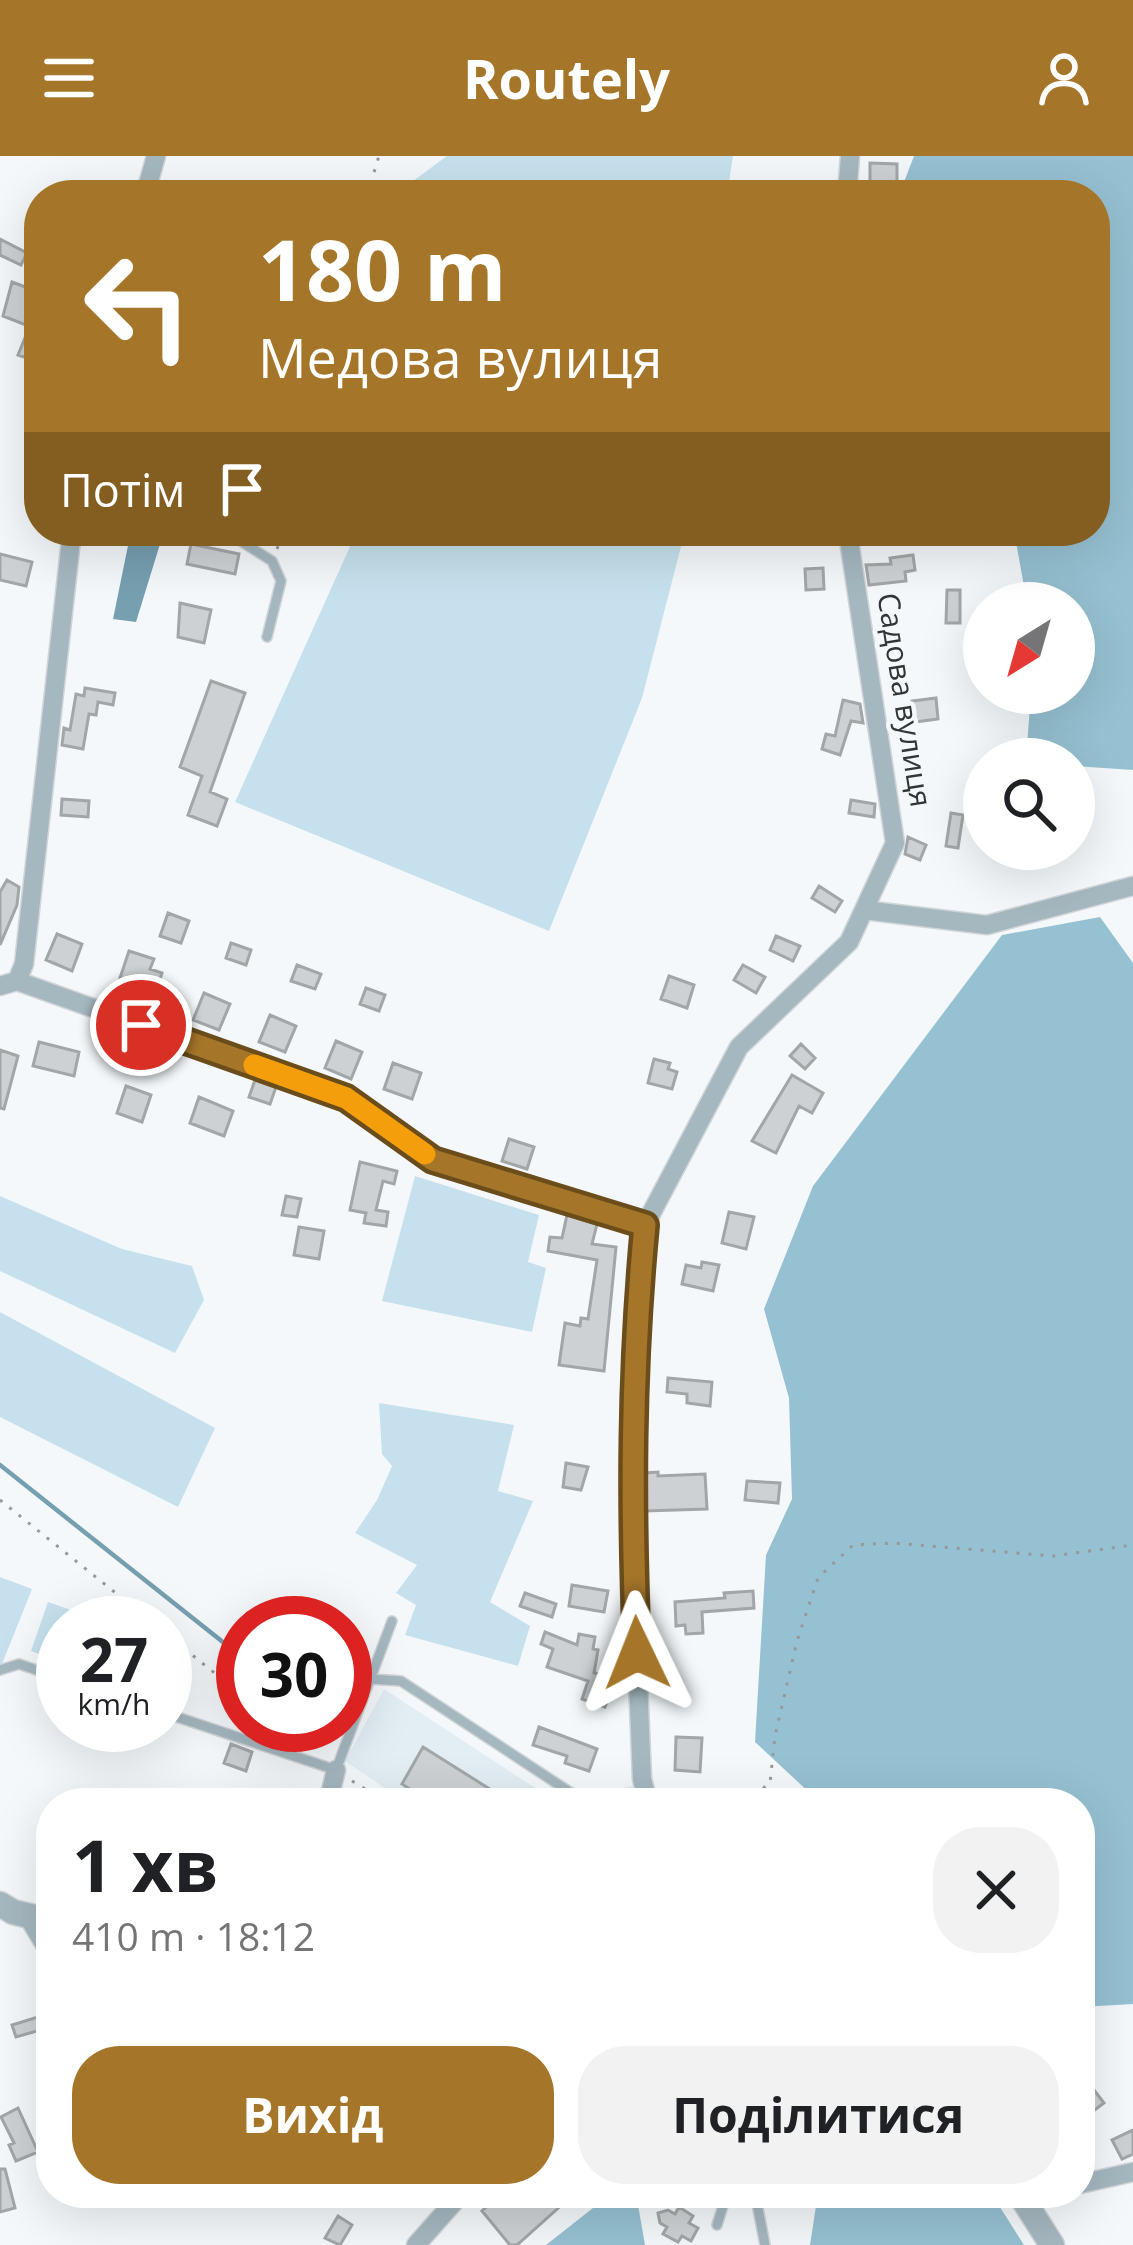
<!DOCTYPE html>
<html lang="uk">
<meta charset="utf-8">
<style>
body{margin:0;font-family:"Open Sans",sans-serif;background:#f2f2f2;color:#202124;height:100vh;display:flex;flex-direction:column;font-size:45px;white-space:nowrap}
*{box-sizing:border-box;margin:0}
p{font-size:39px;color:#757577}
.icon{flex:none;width:66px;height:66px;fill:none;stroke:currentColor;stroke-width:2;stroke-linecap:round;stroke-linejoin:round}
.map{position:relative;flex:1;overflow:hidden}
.panel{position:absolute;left:36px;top:1632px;width:1059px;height:420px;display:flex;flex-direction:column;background:#fff;border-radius:48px;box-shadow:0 12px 48px #0002}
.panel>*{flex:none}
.banner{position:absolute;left:24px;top:24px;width:1086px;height:366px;border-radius:48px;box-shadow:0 12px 48px #0002;background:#a5762a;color:#fff;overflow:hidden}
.needle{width:78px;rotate:217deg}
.tools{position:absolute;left:963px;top:426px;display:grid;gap:24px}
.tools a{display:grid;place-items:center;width:132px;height:132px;border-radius:50%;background:#fff;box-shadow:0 12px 48px #0002;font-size:60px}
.speed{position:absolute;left:36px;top:1440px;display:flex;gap:24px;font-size:60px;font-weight:700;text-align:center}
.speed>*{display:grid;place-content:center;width:156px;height:156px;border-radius:50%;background:#fff;box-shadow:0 12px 48px #0002;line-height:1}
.speed small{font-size:30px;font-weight:400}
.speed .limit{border:18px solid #d22;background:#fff;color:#111}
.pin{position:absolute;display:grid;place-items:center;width:102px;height:102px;color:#fff;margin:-51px;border:6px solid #fff;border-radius:50%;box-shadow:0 3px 12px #0007}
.me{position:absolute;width:132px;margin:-66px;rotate:358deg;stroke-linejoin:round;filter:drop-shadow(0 0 9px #0008)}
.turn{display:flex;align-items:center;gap:42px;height:252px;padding:0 36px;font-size:54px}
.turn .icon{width:156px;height:156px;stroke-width:2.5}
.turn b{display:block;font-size:84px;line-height:102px}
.then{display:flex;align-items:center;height:114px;padding:0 36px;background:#0003;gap:24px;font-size:45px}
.round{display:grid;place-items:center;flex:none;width:126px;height:126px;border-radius:48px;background:#f2f2f2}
.headline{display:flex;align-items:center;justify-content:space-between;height:204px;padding:0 36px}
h1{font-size:72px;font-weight:700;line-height:90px}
.action{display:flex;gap:24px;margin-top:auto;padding:24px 36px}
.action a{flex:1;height:138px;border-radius:48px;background:#a5762a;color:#fff;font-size:48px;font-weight:700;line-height:138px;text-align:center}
.action a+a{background:#f2f2f2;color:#202124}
header{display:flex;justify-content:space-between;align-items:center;height:156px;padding:0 36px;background:#a5762a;color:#fff;font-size:54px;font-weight:700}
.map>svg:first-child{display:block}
.built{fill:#e2eef4}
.green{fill:#c6e1ed}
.forest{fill:#96c1d2}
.water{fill:#769fb0}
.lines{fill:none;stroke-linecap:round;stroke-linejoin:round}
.stream{stroke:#769fb0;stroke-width:4.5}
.building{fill:#ced1d3;stroke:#a2a6a7;stroke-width:3}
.service-casing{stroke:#d1d5d7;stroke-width:12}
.minor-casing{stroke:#d1d5d7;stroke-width:21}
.tertiary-casing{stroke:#d1d5d7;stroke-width:27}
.path{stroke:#96989a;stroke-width:3;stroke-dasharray:3 9;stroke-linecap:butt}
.service{stroke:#a5b7bf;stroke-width:9}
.minor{stroke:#a5b7bf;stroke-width:18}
.tertiary{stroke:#a5b7bf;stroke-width:24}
.route-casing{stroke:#6b4d1b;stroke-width:30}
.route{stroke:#a5762a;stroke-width:21}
.slow{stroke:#f59e0b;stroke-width:21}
.labels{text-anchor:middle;stroke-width:9;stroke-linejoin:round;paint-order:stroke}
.street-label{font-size:30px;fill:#333435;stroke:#f4f8fa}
</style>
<header><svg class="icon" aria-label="menu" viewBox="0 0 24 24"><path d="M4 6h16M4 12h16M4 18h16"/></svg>Routely<svg class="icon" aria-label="person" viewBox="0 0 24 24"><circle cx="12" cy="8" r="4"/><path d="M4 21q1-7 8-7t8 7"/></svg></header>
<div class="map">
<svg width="1133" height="2089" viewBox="0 0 1133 2089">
<rect width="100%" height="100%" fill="#f4f8fa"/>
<path class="built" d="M 384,1533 L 555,1645 L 634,1630 L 637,1647 L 407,1647 L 345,1605 Z"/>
<path class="green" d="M 447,0 L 733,0 L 727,39 L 405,39 L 409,28 Z
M 357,375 L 685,375 L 642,542 L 549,775 L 235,646 Z
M 415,1020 L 539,1059 L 528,1106 L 546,1112 L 532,1176 L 382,1145 Z
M 0,1040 L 122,1093 L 192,1110 L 204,1144 L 175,1197 L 0,1115 Z
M 0,1156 L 215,1272 L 178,1351 L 0,1261 Z
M 379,1247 L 514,1269 L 498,1335 L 533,1345 L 490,1446 L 530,1470 L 518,1510 L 405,1479 L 416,1449 L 396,1437 L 417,1409 L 355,1377 L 377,1344 L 392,1310 L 382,1298 Z
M 0,1421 L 32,1433 L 0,1513 Z
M 48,1446 L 108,1467 L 63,1467 L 63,1506 L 31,1495 Z"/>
<path class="forest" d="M 914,0 L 1133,0 L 1133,614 L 1074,610 L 1074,603 L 1026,603 L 1031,537 L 1074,537 L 1074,447 L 1027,447 L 1014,375 L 1095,375 L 1095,39 L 899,39 Z
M 1100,761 L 1133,807 L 1133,1848 L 1080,1851 L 1080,1647 L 829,1647 L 812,1639 L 755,1586 L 766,1399 L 792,1343 L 789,1242 L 764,1153 L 813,1030 L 1002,779 Z
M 612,2037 L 636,2037 L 645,2089 L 546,2089 Z
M 818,2037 L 991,2037 L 1024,2089 L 810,2089 Z"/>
<path class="water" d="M 131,375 L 164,375 L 136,466 L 113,463 Z"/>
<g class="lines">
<path class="stream" d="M 0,1309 L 243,1502"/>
</g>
<path class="building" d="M 870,7 L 897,8 L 897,30 L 870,30 Z
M 0,83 L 27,97 L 21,109 L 0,99 Z
M 12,126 L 39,136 L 31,171 L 3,160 Z
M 27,177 L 39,182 L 39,206 L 18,199 Z
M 191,388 L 239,398 L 235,418 L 187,408 Z
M 0,398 L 32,406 L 26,430 L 0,424 Z
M 913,399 L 915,414 L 905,416 L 906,425 L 869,429 L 866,409 L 891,408 L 890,402 Z
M 823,412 L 824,433 L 806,434 L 805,413 Z
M 947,434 L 960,434 L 960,467 L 946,467 Z
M 180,447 L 211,454 L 204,487 L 178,481 Z
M 211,525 L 245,537 L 210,636 L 227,643 L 217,670 L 188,659 L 202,620 L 180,611 Z
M 85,532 L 115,537 L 113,549 L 98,546 L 96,559 L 89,558 L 83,593 L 62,589 L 64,572 L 70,574 L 76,538 L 84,540 Z
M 936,542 L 938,563 L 915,566 L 912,545 Z
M 843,544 L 860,548 L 863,567 L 851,565 L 840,599 L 822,593 L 826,578 L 835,580 Z
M 62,643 L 89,645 L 88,661 L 61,659 Z
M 851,644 L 875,648 L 874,661 L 849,657 Z
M 951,657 L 963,659 L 958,692 L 946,690 Z
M 908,681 L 926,689 L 920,704 L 905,698 Z
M 7,724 L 19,731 L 17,749 L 0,789 L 0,736 Z
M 819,730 L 842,745 L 835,756 L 812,742 Z
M 168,757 L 189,765 L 181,787 L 160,780 Z
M 57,778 L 82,788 L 72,815 L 46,804 Z
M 776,780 L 800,790 L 793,805 L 770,794 Z
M 231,787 L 251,794 L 246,809 L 226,802 Z
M 129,795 L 154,803 L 150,813 L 162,817 L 152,847 L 127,839 L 130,829 L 119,825 Z
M 297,809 L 321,818 L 315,833 L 291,825 Z
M 743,809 L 765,821 L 756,837 L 734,824 Z
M 669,820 L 694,829 L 687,852 L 661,843 Z
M 366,832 L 385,839 L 379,855 L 360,848 Z
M 204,837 L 230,848 L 219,874 L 193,864 Z
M 270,859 L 296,870 L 285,896 L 259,886 Z
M 336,885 L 362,896 L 351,923 L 325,912 Z
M 39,886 L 79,896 L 74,920 L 33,910 Z
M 801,888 L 815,902 L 805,913 L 790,900 Z
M 0,894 L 18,900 L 4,953 L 0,952 Z
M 654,903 L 670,907 L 668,913 L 677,916 L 672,933 L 648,927 Z
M 393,907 L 421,917 L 412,943 L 384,933 Z
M 792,919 L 823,937 L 812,957 L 799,950 L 776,997 L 752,985 Z
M 255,924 L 276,931 L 270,948 L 249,941 Z
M 126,930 L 151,939 L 142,966 L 117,957 Z
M 199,941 L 233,955 L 224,980 L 190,967 Z
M 509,983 L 534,991 L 527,1013 L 502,1005 Z
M 360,1006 L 397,1015 L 394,1028 L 383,1025 L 376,1054 L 388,1056 L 386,1070 L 364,1067 L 366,1057 L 350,1054 Z
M 286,1040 L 301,1043 L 297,1061 L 282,1059 Z
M 729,1056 L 754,1061 L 746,1093 L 722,1087 Z
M 567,1059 L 597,1068 L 592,1088 L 616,1091 L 604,1215 L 559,1209 L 565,1167 L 580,1170 L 581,1162 L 588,1163 L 597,1104 L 548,1095 L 550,1081 L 562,1082 Z
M 299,1071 L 324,1075 L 319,1103 L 294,1099 Z
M 702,1106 L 719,1109 L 713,1135 L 682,1128 L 686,1109 L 701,1112 Z
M 668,1222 L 712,1226 L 710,1250 L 687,1247 L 687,1238 L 667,1236 Z
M 566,1307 L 588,1311 L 581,1334 L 563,1331 Z
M 658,1316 L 658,1320 L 705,1318 L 707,1353 L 645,1355 L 644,1317 Z
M 747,1325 L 780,1327 L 778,1347 L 745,1344 Z
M 572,1429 L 608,1435 L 604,1456 L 569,1450 Z
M 753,1435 L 754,1452 L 702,1456 L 703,1477 L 686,1478 L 685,1469 L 676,1470 L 675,1446 L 725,1442 L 724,1437 Z
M 525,1437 L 556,1448 L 552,1461 L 520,1450 Z
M 545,1476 L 577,1489 L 579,1478 L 595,1481 L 593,1493 L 598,1494 L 594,1517 L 616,1520 L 605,1551 L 582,1543 L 588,1525 L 547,1511 L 553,1493 L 541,1488 Z
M 539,1571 L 597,1593 L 589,1615 L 565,1607 L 567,1600 L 533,1589 Z
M 676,1581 L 702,1582 L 700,1616 L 675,1614 Z
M 231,1588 L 252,1596 L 246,1615 L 224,1607 Z
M 423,1591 L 512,1647 L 430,1647 L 402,1628 Z
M 51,1857 L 51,1871 L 16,1881 L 12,1869 Z
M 1094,1934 L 1104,1947 L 1080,1965 L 1080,1945 Z
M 18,1952 L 38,1996 L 16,2005 L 9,1989 L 14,1987 L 1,1961 Z
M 1133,1974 L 1133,1998 L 1122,2003 L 1112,1984 Z
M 0,2013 L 5,2013 L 15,2052 L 0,2056 Z
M 502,2037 L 575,2037 L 517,2089 L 510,2089 L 482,2055 Z
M 679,2051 L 693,2060 L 689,2067 L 698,2072 L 691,2085 L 682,2080 L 678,2086 L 663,2078 L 667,2071 L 660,2067 L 658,2057 L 668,2054 L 675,2058 Z
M 338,2060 L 352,2069 L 340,2089 L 325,2082 Z"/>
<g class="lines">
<defs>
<path id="service" d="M 225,375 L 272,405 L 281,425 L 267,481
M 0,1514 L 19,1508 L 63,1523
M 370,1523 L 401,1525 L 585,1646 L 594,1647
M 165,1557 L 336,1614 L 392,1465
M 755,2037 L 765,2089
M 717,2069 L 727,2037"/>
<path id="minor" d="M 145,39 L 156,0
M 847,39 L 850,0
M 864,754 L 987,769 L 1133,730
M 17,825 L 346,942 L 433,1004 L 645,1069
M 0,830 L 17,825 L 24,808 L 72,375
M 328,1647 L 336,1614
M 648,1647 L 642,1623 L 630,1328 L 633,1195 L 645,1069 L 739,891 L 849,786 L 895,687 L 850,391 L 851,375
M 1080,2028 L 1133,2016
M 416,2089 L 462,2037"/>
<path id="tertiary" d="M 0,1748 L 13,1756 L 51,1765
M 31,1760 L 51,1793
M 1019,2037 L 1052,2089"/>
</defs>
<use href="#service" class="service-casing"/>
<use href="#minor" class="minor-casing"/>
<use href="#tertiary" class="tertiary-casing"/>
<path class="path" d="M 367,39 L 379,0
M 277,393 L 284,375
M 0,1344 L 153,1467
M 165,1477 L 243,1540
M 280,1569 L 306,1590
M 352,1625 L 388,1647
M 744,1647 L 770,1627 L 775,1580 L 797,1485 L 818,1422 L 853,1389 L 893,1387 L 1053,1400 L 1133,1389
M 39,2009 L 51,2002"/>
<use href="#service" class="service"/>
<use href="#minor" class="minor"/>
<use href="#tertiary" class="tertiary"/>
</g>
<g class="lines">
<defs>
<path id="route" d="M 141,869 L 346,942 L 433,1004 L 645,1069 C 631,1216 631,1349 637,1497"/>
</defs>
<use href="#route" class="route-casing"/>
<use href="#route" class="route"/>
<path class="slow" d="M 254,909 L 346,942 L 425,998"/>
</g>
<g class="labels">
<g class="street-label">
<text transform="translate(904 544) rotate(81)" y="10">Садова вулиця</text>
</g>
</g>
</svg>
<div class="tools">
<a><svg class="needle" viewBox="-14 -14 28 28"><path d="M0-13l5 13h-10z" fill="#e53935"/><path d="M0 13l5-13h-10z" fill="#757577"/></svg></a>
<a><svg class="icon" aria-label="search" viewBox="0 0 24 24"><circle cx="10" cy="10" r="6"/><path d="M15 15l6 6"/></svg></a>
</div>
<div class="speed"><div>27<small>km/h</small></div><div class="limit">30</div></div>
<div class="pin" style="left:141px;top:869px;background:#d93025"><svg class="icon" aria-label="arrive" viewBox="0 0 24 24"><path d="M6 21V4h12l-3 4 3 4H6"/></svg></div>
<svg class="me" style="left:637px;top:1497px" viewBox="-20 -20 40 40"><path d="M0-17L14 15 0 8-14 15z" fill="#a5762a" stroke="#fff" stroke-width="4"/></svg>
<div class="banner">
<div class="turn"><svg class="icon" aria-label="left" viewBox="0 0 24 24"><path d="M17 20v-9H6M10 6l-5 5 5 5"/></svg><div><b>180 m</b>Медова вулиця</div></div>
<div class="then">Потім<svg class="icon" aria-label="arrive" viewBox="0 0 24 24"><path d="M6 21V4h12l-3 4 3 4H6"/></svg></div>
</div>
<section class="panel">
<div class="headline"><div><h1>1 хв</h1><p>410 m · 18:12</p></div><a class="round"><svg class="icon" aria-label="close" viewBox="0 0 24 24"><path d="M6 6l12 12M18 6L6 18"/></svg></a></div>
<div class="action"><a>Вихід</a><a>Поділитися</a></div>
</section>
</div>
